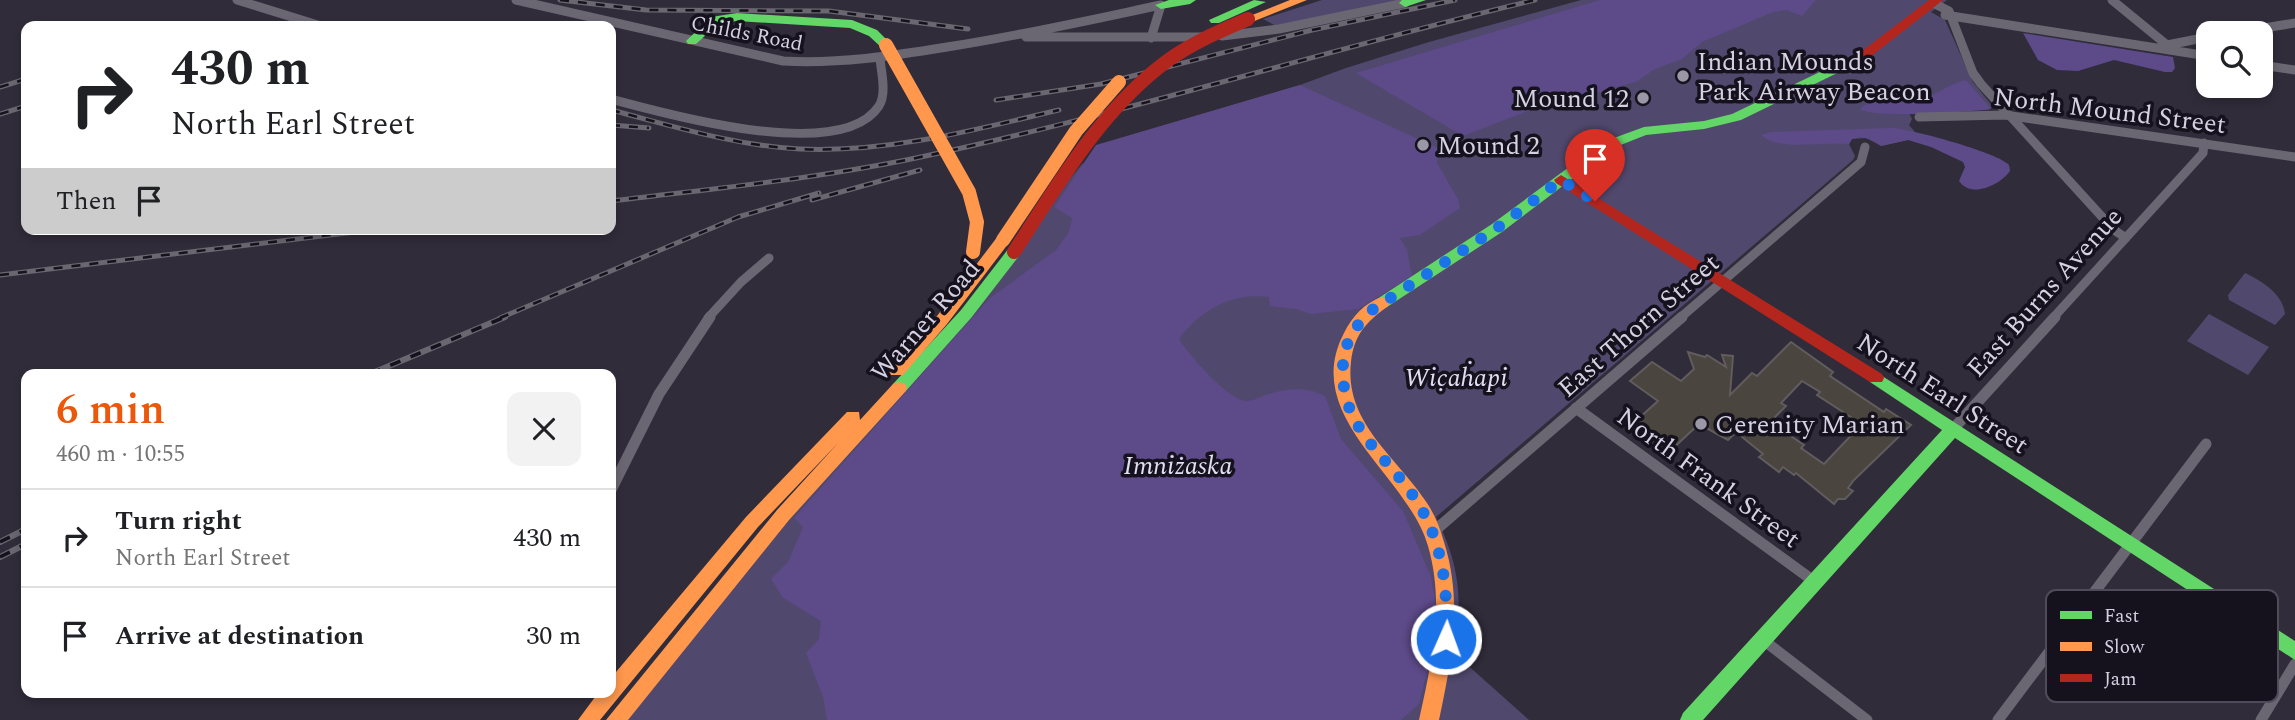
<!DOCTYPE html>
<meta charset="utf-8">
<style>
body{margin:0;font-family:Spectral,serif;background:#f2f2f2;color:#202124;height:100vh;display:flex;flex-direction:column;font-size:26px;white-space:nowrap}
*{box-sizing:border-box;margin:0}
p{font-size:23px;color:#757577}
.icon{flex:none;width:38px;height:38px;fill:none;stroke:currentColor;stroke-width:2;stroke-linecap:round;stroke-linejoin:round}
.map{position:relative;flex:1;overflow:hidden}
.details{position:absolute;left:21px;top:369px;width:595px;height:329px;display:flex;flex-direction:column;background:#fff;border-radius:14px;box-shadow:0 4px 10px #0003}
.details>*{flex:none}
.guide{position:absolute;left:21px;top:21px;width:595px;height:214px;border-radius:14px;box-shadow:0 4px 10px #0003;background:#fff;color:#202124;overflow:hidden}
.fabs{position:absolute;left:2196px;top:21px;display:grid;gap:14px}
.fabs a{display:grid;place-items:center;width:77px;height:77px;border-radius:14px;background:#fff;box-shadow:0 4px 10px #0003;font-size:35px}
.pin{position:absolute;display:grid;place-items:center;width:60px;height:60px;color:#fff;margin:-72px -30px;border-radius:50% 50% 50% 0;rotate:-45deg;box-shadow:0 0 7px #0007}
.pin .icon{rotate:45deg}
.me{position:absolute;width:77px;margin:-38px;rotate:2deg;stroke-linejoin:round;filter:drop-shadow(0 0 5px #0008)}
.turn{display:flex;align-items:center;gap:24px;height:147px;padding:0 35px;font-size:32px}
.turn .icon{width:91px;height:91px;stroke-width:2.5}
.turn b{display:block;font-size:49px;line-height:60px}
.then{display:flex;align-items:center;height:66px;padding:0 35px;background:#0003;gap:14px;font-size:26px}
.round{display:grid;place-items:center;flex:none;width:74px;height:74px;border-radius:14px;background:#f2f2f2}
.headline{display:flex;align-items:center;justify-content:space-between;height:119px;padding:0 35px}
h1{font-size:42px;font-weight:600;line-height:52px;color:#ea580c}
ul{padding:0;list-style:none}
li{display:flex;align-items:center;gap:21px;height:98px;padding:0 35px;border-top:2px solid #e0e0e0}
li div{flex:1}
li b{display:block;font-size:26px}
li em{font-style:normal}
.map>svg:first-child{display:block}
.green{fill:#51486d}
.forest{fill:#5d4a89}
.building{fill:#4b453f;stroke:#615c5d;stroke-width:2;fill-rule:evenodd}
.lines{fill:none;stroke-linecap:round;stroke-linejoin:round}
.street-far1{stroke:#6a6773;stroke-width:9}
.street{stroke:#6a6773;stroke-width:11}
.fast{fill:#63d668;fill-rule:evenodd}
.slow{fill:#ff974d;fill-rule:evenodd}
.jam{fill:#b3261e;fill-rule:evenodd}
.rail-far1-casing{stroke:#6a6771;stroke-width:5}
.rail-casing{stroke:#6a6771;stroke-width:6}
.rail-far1{stroke:#15121d;stroke-width:2.5;stroke-dasharray:9;stroke-linecap:butt}
.rail{stroke:#15121d;stroke-width:3.5;stroke-dasharray:11;stroke-linecap:butt}
.slow-bridge{stroke:#ff974d;stroke-width:14}
.jam-bridge{stroke:#b3261e;stroke-width:14}
.route{stroke:#1a73e8;stroke-width:12;stroke-dasharray:0 21.6}
.poi-dot{fill:#9b97a7;stroke:#15121d;stroke-width:2.5}
.labels{text-anchor:middle;stroke-width:7;stroke-linejoin:round;paint-order:stroke}
.far-street-label{font-size:21px;fill:#d5d1e2;stroke:#15121d}
.poi-label{font-size:26px;fill:#d5d1e2;stroke:#15121d;text-anchor:start}
.street-label{font-size:26px;fill:#d5d1e2;stroke:#15121d}
.park-label{font-size:26px;font-style:italic;fill:#e1ddf2;stroke:#15121d}
.key{fill:#15121d;stroke:#4f4b58;stroke-width:2}
.key-label{font-size:19px;fill:#d5d1e2}
</style>
<div class="map">
<svg width="2295" height="720" viewBox="0 0 2295 720">
<rect width="100%" height="100%" fill="#302c3a"/>
<path class="green" d="M 1322,0 L 1400,0 L 1276,26 L 1263,19 Z
M 1581,0 L 1947,0 L 1931,12 L 1945,20 L 1973,82 L 1993,107 L 1988,110 L 1909,113 L 1912,119 L 1909,125 L 1915,132 L 1908,140 L 1881,146 L 1866,138 L 1852,139 L 1849,144 L 1855,156 L 1853,160 L 1436,517 C 1460,566 1463,600 1454,653 L 1529,720 L 623,720 L 1082,164 L 1186,119 L 1300,85 L 1346,68 L 1429,42 Z
M 2245,273 C 2262,281 2283,294 2285,314 L 2275,325 L 2229,300 L 2228,295 Z
M 2209,314 L 2269,347 L 2248,375 L 2187,341 Z"/>
<path class="forest" d="M 1600,0 L 1816,0 L 1802,16 L 1787,10 L 1773,12 L 1702,42 L 1682,59 L 1653,70 L 1638,81 L 1590,95 L 1567,96 L 1463,136 L 1356,73 Z
M 2023,33 L 2173,57 L 2175,68 L 2172,72 L 2165,72 L 2114,60 L 2078,71 L 2057,70 L 2038,60 Z
M 1966,80 L 1991,109 C 1968,112 1874,119 1860,109 C 1869,97 1899,103 1914,101 C 1934,98 1947,84 1966,80 Z
M 1300,85 L 1440,149 L 1437,163 L 1458,199 L 1460,208 L 1420,235 L 1400,238 L 1407,250 L 1412,276 L 1358,309 L 1311,314 L 1296,309 L 1270,306 L 1269,297 C 1231,292 1201,310 1179,339 C 1189,355 1228,400 1246,401 C 1255,401 1263,395 1272,393 C 1289,388 1308,387 1325,396 L 1341,439 L 1403,511 L 1431,577 L 1437,613 L 1431,655 L 1419,704 L 1401,720 L 827,720 L 823,697 L 806,653 L 819,639 L 821,621 L 783,598 L 771,579 L 788,562 L 803,527 L 794,518 L 990,298 L 1056,250 L 1069,232 L 1072,218 L 1054,207 L 1096,145 Z
M 1890,128 C 1909,128 1990,151 2005,162 C 2010,165 2009,165 2010,171 C 2000,185 1971,199 1959,181 L 1965,167 L 1963,162 L 1931,147 L 1908,140 L 1881,146 C 1872,139 1863,135 1852,139 L 1849,144 C 1824,141 1779,152 1761,135 L 1771,132 Z"/>
<path class="building" d="M 1791,342 L 1833,372 L 1830,376 L 1884,412 L 1886,409 L 1911,425 L 1854,480 L 1848,488 L 1853,491 L 1845,499 L 1838,499 L 1834,504 L 1796,473 L 1794,475 L 1783,467 L 1779,472 L 1759,457 L 1763,454 L 1736,432 L 1728,440 L 1699,424 L 1667,454 L 1629,427 L 1658,401 L 1630,381 L 1652,362 L 1681,381 L 1694,369 L 1688,352 L 1705,357 L 1707,355 L 1726,367 L 1722,355 L 1733,356 L 1730,395 L 1752,373 L 1757,376 ZM 1802,381 L 1820,392 L 1817,395 L 1860,423 L 1860,426 L 1824,464 L 1801,448 L 1804,445 L 1786,433 L 1778,433 L 1767,425 L 1786,406 L 1781,403 Z"/>
<g class="lines">
<path class="street-far1" d="M 237,0 L 321,26
M 516,0 L 783,61 C 839,64 892,56 947,47 C 1019,36 1090,20 1161,5 L 1151,38
M 2112,0 L 2167,45
M 1933,3 L 1949,11 L 1973,73 L 1981,84 L 2114,230 L 2126,238
M 1945,15 L 2208,56
M 2233,33 L 2295,23
M 1222,36 L 1279,29 L 1405,3
M 1026,37 L 1202,37
M 2169,50 L 2167,45 L 2208,37
M 2261,65 L 2295,70
M 611,99 C 667,114 841,164 879,106 C 887,93 881,72 880,58
M 1919,117 L 2005,115 L 2295,157
M 708,318 L 741,282 L 769,258
M 1680,318 L 1861,162 L 1865,147
M 2053,318 L 2203,153 L 2204,143"/>
<path class="street" d="M 1576,408 L 1815,582
M 1954,428 L 2055,317
M 611,490 L 659,394 L 710,317
M 1432,533 L 1682,317
M 1762,639 L 1867,720
M 1998,720 L 2206,444
M 2261,720 L 2295,664"/>
<path class="fast" d="M 1169,0 L 1196,0 L 1190,4 L 1161,9 L 1155,5 Z
M 1254,0 L 1266,2 L 1219,23 L 1211,23 L 1209,20 Z
M 1402,0 L 1426,0 L 1405,7 L 1399,3 Z
M 737,13 L 852,20 L 877,30 L 892,45 L 890,48 L 882,48 L 869,36 L 850,28 L 737,21 L 719,23 L 696,44 L 688,44 L 686,41 L 711,17 Z
M 1866,50 L 1872,54 L 1870,57 L 1741,120 L 1704,129 L 1646,135 L 1613,148 L 1502,232 L 1387,307 L 1377,307 L 1374,303 L 1377,299 L 1492,224 L 1603,142 L 1644,127 L 1704,121 L 1732,114 Z
M 1014,247 L 1021,252 L 1019,256 L 971,318 L 905,392 L 893,392 L 891,388 L 893,384 L 961,310 L 1009,248 Z
M 1876,372 L 2295,641 L 2295,660 L 1955,438 L 1703,720 L 1680,720 L 1683,713 L 1942,430 L 1870,382 L 1868,378 L 1870,374 Z"/>
<path class="slow" d="M 1290,0 L 1307,0 L 1252,22 L 1244,22 L 1242,19 Z
M 1003,235 L 1010,240 L 1008,244 L 947,324 L 903,375 L 891,375 L 889,371 L 891,367 L 937,316 L 998,236 Z
M 1382,297 L 1387,299 L 1390,303 L 1387,307 C 1366,322 1354,335 1351,362 C 1344,423 1398,458 1427,503 C 1435,515 1440,528 1444,542 C 1463,602 1452,659 1439,720 L 1419,720 C 1432,661 1445,605 1428,546 C 1408,475 1300,417 1344,333 C 1352,317 1364,303 1382,297 Z
M 899,382 L 905,384 L 907,388 L 905,392 L 789,520 L 628,720 L 606,720 L 777,510 L 839,442 L 758,527 L 600,720 L 578,720 L 598,693 L 611,693 L 611,678 L 746,517 L 847,412 L 859,412 L 860,420 L 893,384 Z"/>
<path class="jam" d="M 1929,0 L 1943,0 L 1870,57 L 1862,57 L 1862,51 Z
M 1561,175 L 1882,374 L 1884,378 L 1882,382 L 1870,382 L 1556,183 L 1554,180 Z"/>
<defs>
<path id="rail-far1" d="M 560,0 L 646,10 L 829,11 L 968,29
M 0,87 L 26,79
M 996,100 L 1101,84 L 1312,30 L 1455,0
M 611,110 C 673,126 736,146 800,149 C 888,153 974,130 1059,110
M 0,114 L 26,106
M 611,125 L 649,128
M 812,200 L 920,170
M 611,201 C 718,188 825,178 930,155 C 1134,111 1333,48 1535,0
M 0,275 L 380,229
M 500,318 L 738,217 L 819,193"/>
<path id="rail" d="M 370,374 L 505,317
M 0,542 L 26,529
M 0,557 L 26,544"/>
</defs>
<use href="#rail-far1" class="rail-far1-casing"/>
<use href="#rail" class="rail-casing"/>
<use href="#rail-far1" class="rail-far1"/>
<use href="#rail" class="rail"/>
<path class="slow-bridge" d="M 886,45 L 969,192 L 977,222 L 973,252
M 1003,240 L 1076,131 L 1119,82"/>
<path class="jam-bridge" d="M 1014,252 C 1058,184 1101,110 1167,61 C 1192,43 1220,31 1248,19"/>
</g>
<g class="lines">
<path class="route" d="M 1446,639 C 1448,595 1444,549 1422,510 C 1393,457 1339,433 1343,364 C 1344,343 1356,324 1372,310 L 1497,228 L 1561,180 L 1595,201"/>
</g>
<g class="poi-dot">
<circle cx="1683" cy="76" r="7"/>
<circle cx="1643" cy="98" r="7"/>
<circle cx="1423" cy="145" r="7"/>
<circle cx="1701" cy="424" r="7"/>
</g>
<g class="labels">
<g class="far-street-label">
<text transform="translate(747 33) rotate(11)" y="7">Childs Road</text>
</g>
<g class="poi-label">
<text x="1697" y="70">Indian Mounds<tspan x="1697" dy="30">Park Airway Beacon</tspan></text>
<text x="1629" y="107" text-anchor="end">Mound 12</text>
<text x="1437" y="154">Mound 2</text>
<text x="1715" y="433">Cerenity Marian</text>
</g>
<g class="street-label">
<text transform="translate(2110 110) rotate(7)" y="9">North Mound Street</text>
<text transform="translate(2044 292) rotate(-48)" y="9">East Burns Avenue</text>
<text transform="translate(925 320) rotate(-49)" y="9">Warner Road</text>
<text transform="translate(1638 325) rotate(-41)" y="9">East Thorn Street</text>
<text transform="translate(1943 393) rotate(33)" y="9">North Earl Street</text>
<text transform="translate(1709 477) rotate(36)" y="9">North Frank Street</text>
</g>
<g class="park-label">
<text x="1456" y="386">Wic̣aḣapi</text>
<text x="1178" y="474">Imniżaska</text>
</g>
</g>
<rect x="2046" y="590" width="232" height="112" rx="10" class="key"/>
<rect x="2060" y="611" width="32" height="8" fill="#63d668"/>
<rect x="2060" y="642" width="32" height="9" fill="#ff974d"/>
<rect x="2060" y="674" width="32" height="8" fill="#b3261e"/>
<g class="key-label">
<text x="2104" y="622">Fast</text>
<text x="2104" y="653">Slow</text>
<text x="2104" y="685">Jam</text>
</g>
</svg>
<div class="fabs">
<a><svg class="icon" aria-label="search" viewBox="0 0 24 24"><circle cx="10" cy="10" r="6"/><path d="M15 15l6 6"/></svg></a>
</div>
<div class="pin" style="left:1595px;top:201px;background:#d93025"><svg class="icon" aria-label="arrive" viewBox="0 0 24 24"><path d="M6 21V4h12l-3 4 3 4H6"/></svg></div>
<svg class="me" style="left:1446px;top:639px" viewBox="-20 -20 40 40"><circle r="17" fill="#1a73e8" stroke="#fff" stroke-width="3"/><path d="M0-11L8 9 0 5-8 9z" fill="#fff"/></svg>
<div class="guide">
<div class="turn"><svg class="icon" aria-label="right" viewBox="0 0 24 24"><path d="M7 20v-9h11M14 6l5 5-5 5"/></svg><div><b>430 m</b>North Earl Street</div></div>
<div class="then">Then<svg class="icon" aria-label="arrive" viewBox="0 0 24 24"><path d="M6 21V4h12l-3 4 3 4H6"/></svg></div>
</div>
<section class="details">
<div class="headline"><div><h1>6 min</h1><p>460 m · 10:55</p></div><a class="round"><svg class="icon" aria-label="close" viewBox="0 0 24 24"><path d="M6 6l12 12M18 6L6 18"/></svg></a></div>
<ul>
<li><svg class="icon" aria-label="right" viewBox="0 0 24 24"><path d="M7 20v-9h11M14 6l5 5-5 5"/></svg><div><b>Turn right</b><p>North Earl Street</p></div><em>430 m</em></li>
<li><svg class="icon" aria-label="arrive" viewBox="0 0 24 24"><path d="M6 21V4h12l-3 4 3 4H6"/></svg><div><b>Arrive at destination</b></div><em>30 m</em></li>
</ul>
</section>
</div>
